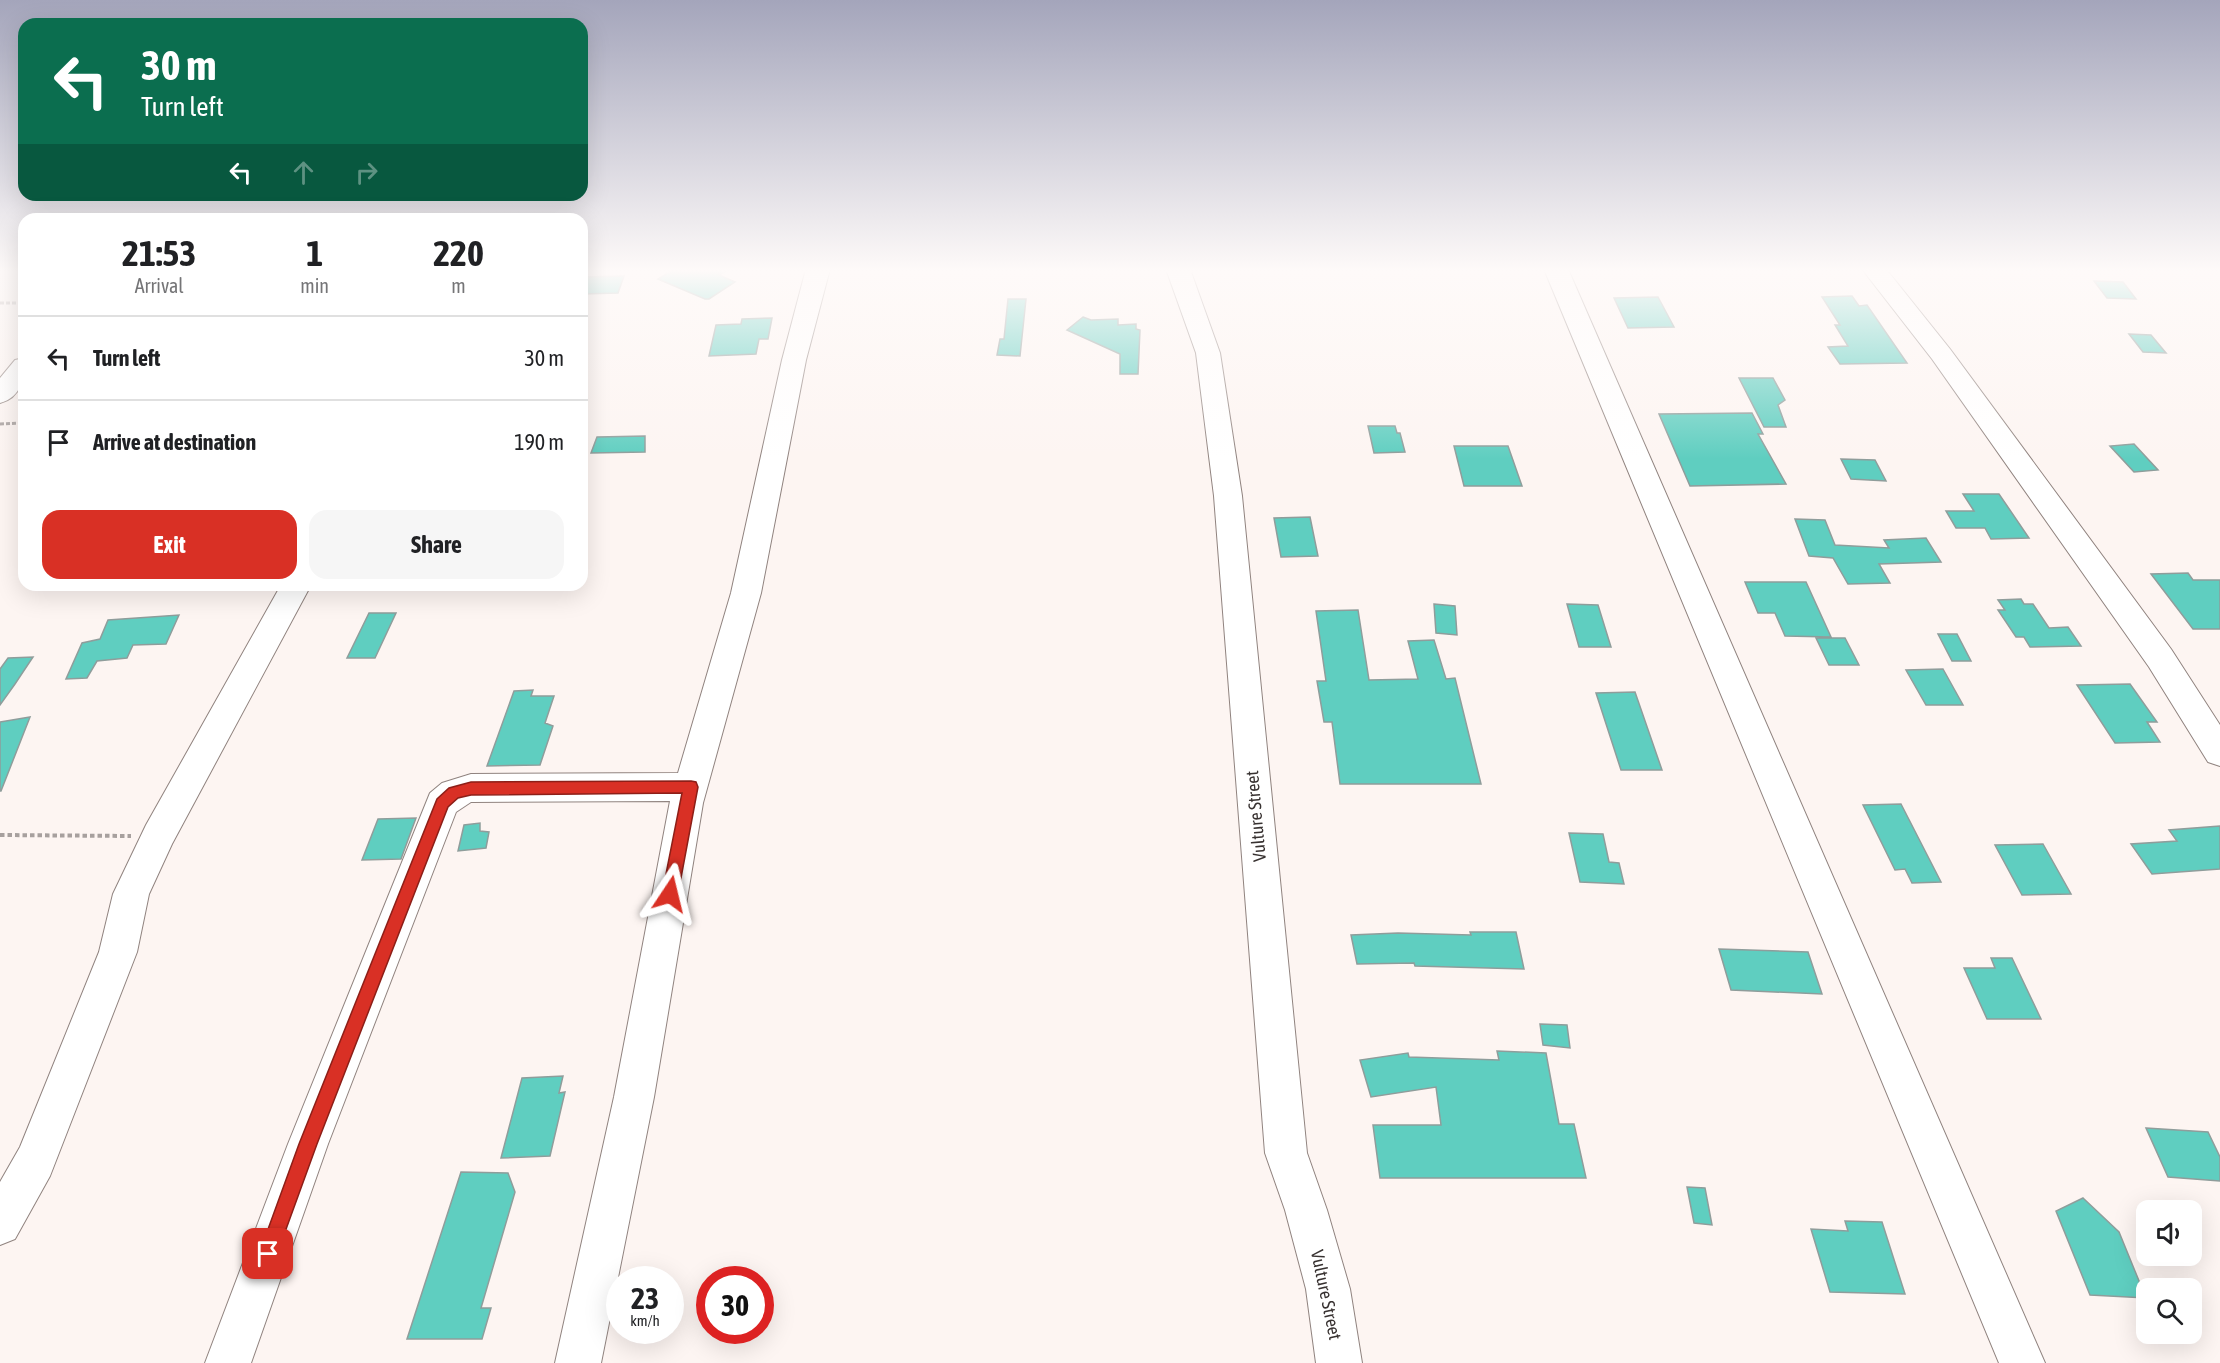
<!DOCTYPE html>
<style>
body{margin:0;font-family:"Asap Condensed",sans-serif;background:#f6f6f6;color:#202124;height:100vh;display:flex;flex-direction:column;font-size:22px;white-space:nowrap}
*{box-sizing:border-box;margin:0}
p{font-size:20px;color:#757577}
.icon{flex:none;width:33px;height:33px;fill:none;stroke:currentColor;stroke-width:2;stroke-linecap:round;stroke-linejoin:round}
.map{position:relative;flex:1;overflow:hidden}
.drawer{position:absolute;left:18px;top:213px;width:570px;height:378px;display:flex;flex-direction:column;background:#fff;border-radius:18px;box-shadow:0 6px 24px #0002}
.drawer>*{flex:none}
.hud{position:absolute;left:18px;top:18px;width:570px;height:183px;border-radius:18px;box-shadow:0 6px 24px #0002;background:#0b6e4f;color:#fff;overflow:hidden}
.controls{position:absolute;left:2136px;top:1200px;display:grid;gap:12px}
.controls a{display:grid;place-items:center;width:66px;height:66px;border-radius:12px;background:#fff;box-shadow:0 6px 24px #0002;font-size:30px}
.speed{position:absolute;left:606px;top:1266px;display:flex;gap:12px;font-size:30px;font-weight:700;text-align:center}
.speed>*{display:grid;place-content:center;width:78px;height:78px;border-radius:50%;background:#fff;box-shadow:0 6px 24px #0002;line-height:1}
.speed small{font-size:15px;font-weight:400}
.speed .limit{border:9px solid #d22;background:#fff;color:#111}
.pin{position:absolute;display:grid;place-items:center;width:51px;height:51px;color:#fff;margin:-26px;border-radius:12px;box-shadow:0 3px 9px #0006}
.me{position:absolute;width:66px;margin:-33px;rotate:10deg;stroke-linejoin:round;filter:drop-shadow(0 0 4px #0008)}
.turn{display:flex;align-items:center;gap:21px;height:126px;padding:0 24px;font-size:27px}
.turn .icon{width:78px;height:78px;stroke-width:2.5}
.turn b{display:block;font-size:42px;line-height:51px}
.lanes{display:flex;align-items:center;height:57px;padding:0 24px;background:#0003;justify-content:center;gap:30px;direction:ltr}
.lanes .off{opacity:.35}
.eta{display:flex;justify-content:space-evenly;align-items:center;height:102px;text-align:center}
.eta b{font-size:36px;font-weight:700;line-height:42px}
.primary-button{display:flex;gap:12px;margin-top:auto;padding:12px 24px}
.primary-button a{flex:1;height:69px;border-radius:18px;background:#d93025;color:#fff;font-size:24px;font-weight:700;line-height:69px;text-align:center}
.primary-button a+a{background:#f6f6f6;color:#202124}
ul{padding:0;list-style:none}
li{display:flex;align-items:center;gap:18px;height:84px;padding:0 24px;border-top:2px solid #e0e0e0}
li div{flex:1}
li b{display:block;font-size:22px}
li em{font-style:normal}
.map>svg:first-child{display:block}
.building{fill:#5fcec0;stroke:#8f9d9b;stroke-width:1.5}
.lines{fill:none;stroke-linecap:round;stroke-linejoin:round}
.minor-casing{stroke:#90837f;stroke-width:2}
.path-far1{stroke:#a7a09e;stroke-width:3;stroke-dasharray:4 2;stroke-linecap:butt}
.path{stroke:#a7a09e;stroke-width:4;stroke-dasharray:4.5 3;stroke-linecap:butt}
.minor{fill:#fff;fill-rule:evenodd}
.route{fill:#d93025;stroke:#8d1f18;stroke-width:1.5}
.labels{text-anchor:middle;stroke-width:4.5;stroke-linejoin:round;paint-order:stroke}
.street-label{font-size:18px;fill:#383231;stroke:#fff}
</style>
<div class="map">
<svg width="2220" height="1363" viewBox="0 0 2220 1363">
<rect width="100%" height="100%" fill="#fdf5f2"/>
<path class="building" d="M 674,269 L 729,269 L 719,275 L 735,282 L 709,299 L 705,299 L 658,279 Z
M 624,276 L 618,293 L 582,294 L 582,277 Z
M 2094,281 L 2123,282 L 2136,299 L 2107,298 Z
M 1852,296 L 1859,306 L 1867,305 L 1907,363 L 1840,364 L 1828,347 L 1848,346 L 1835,325 L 1840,325 L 1822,297 Z
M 1658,297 L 1674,327 L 1628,328 L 1614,298 Z
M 1008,299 L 1026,299 L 1020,356 L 997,355 L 1000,339 L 1004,339 Z
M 1083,317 L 1091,320 L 1118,319 L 1118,325 L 1136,324 L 1136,329 L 1140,330 L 1138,374 L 1120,374 L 1120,354 L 1067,330 Z
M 772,318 L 768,339 L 759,339 L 756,354 L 709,356 L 716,325 L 741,324 L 742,319 Z
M 2129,334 L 2151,335 L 2166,353 L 2143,352 Z
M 1739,378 L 1773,378 L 1785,400 L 1778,405 L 1786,427 L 1764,427 Z
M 1752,413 L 1763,434 L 1758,434 L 1786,484 L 1690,486 L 1659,414 Z
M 1368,426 L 1395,426 L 1397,433 L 1400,433 L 1405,452 L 1374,453 Z
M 645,436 L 645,452 L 591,453 L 597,437 Z
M 2134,444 L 2158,470 L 2134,472 L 2110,446 Z
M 1454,446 L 1508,446 L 1522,486 L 1464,486 Z
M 1841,459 L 1875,460 L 1886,481 L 1851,479 Z
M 1963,494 L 1999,494 L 2029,538 L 1991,539 L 1985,528 L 1956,528 L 1946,511 L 1974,511 Z
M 1310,517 L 1318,556 L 1281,557 L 1274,518 Z
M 1795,519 L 1825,520 L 1835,545 L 1889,548 L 1884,540 L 1926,538 L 1941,562 L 1879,564 L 1890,583 L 1848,584 L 1833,558 L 1809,556 Z
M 2188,573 L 2193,580 L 2220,580 L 2220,629 L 2193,629 L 2151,574 Z
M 1745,582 L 1806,582 L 1831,637 L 1785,636 L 1775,613 L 1758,613 Z
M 2021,599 L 2024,604 L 2033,604 L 2049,628 L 2068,627 L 2081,646 L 2030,647 L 2024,637 L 2016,637 L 1998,610 L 2005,610 L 1998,600 Z
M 1434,604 L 1455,606 L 1457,635 L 1436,633 Z
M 1567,604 L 1598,605 L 1611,647 L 1579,647 Z
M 1358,610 L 1369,680 L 1418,679 L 1408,641 L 1434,640 L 1446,679 L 1455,678 L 1481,784 L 1340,784 L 1332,722 L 1324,722 L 1317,681 L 1326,681 L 1316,611 Z
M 369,613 L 396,613 L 375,658 L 347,658 Z
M 179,615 L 166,644 L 133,645 L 127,658 L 97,661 L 87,678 L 66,679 L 82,643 L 100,639 L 108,620 Z
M 1938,634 L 1957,634 L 1971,661 L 1952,661 Z
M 1816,638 L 1845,638 L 1859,665 L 1829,665 Z
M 33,657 L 15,684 L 0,705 L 0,669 L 8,658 Z
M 1943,669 L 1963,705 L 1926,705 L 1906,670 Z
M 2130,684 L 2157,722 L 2147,722 L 2160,742 L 2115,743 L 2077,685 Z
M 533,690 L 531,696 L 554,696 L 545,723 L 553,726 L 540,765 L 487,766 L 514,691 Z
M 1635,692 L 1662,770 L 1621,770 L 1596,693 Z
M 30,717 L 1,791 L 0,791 L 0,722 Z
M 1901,804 L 1941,882 L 1912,883 L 1905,869 L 1895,870 L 1863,805 Z
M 416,818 L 401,859 L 362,860 L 378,819 Z
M 480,823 L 480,831 L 489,832 L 486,848 L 458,851 L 464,825 Z
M 2220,826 L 2220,869 L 2152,874 L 2131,844 L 2177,841 L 2169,830 Z
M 1569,833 L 1603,834 L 1609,862 L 1619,863 L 1624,884 L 1580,882 Z
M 2043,844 L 2071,894 L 2022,895 L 1995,845 Z
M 1470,932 L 1516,932 L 1524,969 L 1415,966 L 1414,963 L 1357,964 L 1351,935 L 1398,933 L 1471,935 Z
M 1719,949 L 1808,952 L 1822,994 L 1731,990 Z
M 1991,958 L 2012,958 L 2041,1019 L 1987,1019 L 1964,968 L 1995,968 Z
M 1540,1024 L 1567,1025 L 1570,1048 L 1543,1045 Z
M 1497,1051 L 1546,1053 L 1559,1124 L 1574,1124 L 1586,1178 L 1380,1178 L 1373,1125 L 1441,1125 L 1436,1087 L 1371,1097 L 1360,1060 L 1408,1053 L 1409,1057 L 1499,1060 Z
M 563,1076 L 559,1093 L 565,1092 L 550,1156 L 501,1158 L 522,1078 Z
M 2146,1128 L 2208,1132 L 2220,1157 L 2220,1181 L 2168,1177 Z
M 461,1172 L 508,1173 L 515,1192 L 481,1308 L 491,1308 L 482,1339 L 407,1339 Z
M 1687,1187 L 1705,1188 L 1712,1225 L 1694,1223 Z
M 2083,1198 L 2119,1232 L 2146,1298 L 2090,1295 L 2056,1211 Z
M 1845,1221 L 1882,1222 L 1905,1294 L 1830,1292 L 1811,1229 L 1848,1231 Z"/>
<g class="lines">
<defs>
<path id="minor" d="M 806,269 L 830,269 L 806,360 L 761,593 L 703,803 L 654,1097 L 601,1363 L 555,1363 L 614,1097 L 670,801 L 471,802 L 456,812 L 328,1144 L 251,1363 L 205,1363 L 288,1144 L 430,793 L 442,783 L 471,774 L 678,773 L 731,593 L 782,360 Z
M 1166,269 L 1190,269 L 1220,353 L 1242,496 L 1307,1153 L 1327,1210 L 1350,1289 L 1362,1363 L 1316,1363 L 1306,1289 L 1285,1210 L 1265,1153 L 1214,496 L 1196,353 Z
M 1544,269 L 1568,269 L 2045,1363 L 1999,1363 Z
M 1862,269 L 1886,269 L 1950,349 L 2171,649 L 2220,725 L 2220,766 L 2208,762 L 2149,667 L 1932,359 Z
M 24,358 C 24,378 22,397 0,403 L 0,378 L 15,360 Z
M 281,585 L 311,585 L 172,844 L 149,894 L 137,952 L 50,1176 L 15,1239 L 0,1245 L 0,1182 L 20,1147 L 99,952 L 113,894 L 146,825 Z"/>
</defs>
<use href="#minor" class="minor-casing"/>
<path class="path-far1" d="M 0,303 L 24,303
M 0,424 L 24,423"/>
<path class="path" d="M 0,835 L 131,836"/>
<use href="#minor" class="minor"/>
</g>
<linearGradient id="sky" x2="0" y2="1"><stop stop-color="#a4a5bb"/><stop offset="0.59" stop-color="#fefaf9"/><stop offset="1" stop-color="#fefaf9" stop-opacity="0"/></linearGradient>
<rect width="2220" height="459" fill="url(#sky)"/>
<path class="route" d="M 691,781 L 696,782 L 698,787 L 678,894 L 676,898 L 670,901 L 665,898 L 662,894 L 682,793 L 471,795 L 458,798 L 448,807 L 317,1144 L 277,1254 L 275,1260 L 268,1263 L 261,1260 L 259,1254 L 299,1144 L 437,799 L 449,788 L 471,782 Z"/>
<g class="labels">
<g class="street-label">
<text transform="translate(1256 816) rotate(-95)" y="6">Vulture Street</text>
<text transform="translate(1326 1295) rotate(78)" y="6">Vulture Street</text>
</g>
</g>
</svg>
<div class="controls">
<a><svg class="icon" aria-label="sound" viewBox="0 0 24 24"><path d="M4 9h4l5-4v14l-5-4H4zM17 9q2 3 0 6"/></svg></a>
<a><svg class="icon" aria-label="search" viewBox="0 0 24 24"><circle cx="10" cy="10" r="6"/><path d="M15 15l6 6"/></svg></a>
</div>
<div class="speed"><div>23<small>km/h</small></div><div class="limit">30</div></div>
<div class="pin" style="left:268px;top:1254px;background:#d93025"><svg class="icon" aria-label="arrive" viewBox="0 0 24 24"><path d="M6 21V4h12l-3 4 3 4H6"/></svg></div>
<svg class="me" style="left:670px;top:894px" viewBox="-20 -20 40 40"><path d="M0-17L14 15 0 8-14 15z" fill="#d93025" stroke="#fff" stroke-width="4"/></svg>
<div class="hud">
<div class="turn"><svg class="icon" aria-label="left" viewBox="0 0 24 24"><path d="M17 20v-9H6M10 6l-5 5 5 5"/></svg><div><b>30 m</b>Turn left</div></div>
<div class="lanes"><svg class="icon" aria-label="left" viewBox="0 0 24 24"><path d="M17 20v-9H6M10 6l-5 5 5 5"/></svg><svg class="icon off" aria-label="ahead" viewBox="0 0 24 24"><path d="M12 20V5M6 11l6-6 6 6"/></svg><svg class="icon off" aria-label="right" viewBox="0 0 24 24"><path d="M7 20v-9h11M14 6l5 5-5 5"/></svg></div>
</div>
<section class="drawer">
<div class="eta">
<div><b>21:53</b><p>Arrival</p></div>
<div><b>1</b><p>min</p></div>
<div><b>220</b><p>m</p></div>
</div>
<ul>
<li><svg class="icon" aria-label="left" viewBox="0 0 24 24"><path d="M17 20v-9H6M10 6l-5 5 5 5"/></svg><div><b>Turn left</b></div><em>30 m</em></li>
<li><svg class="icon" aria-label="arrive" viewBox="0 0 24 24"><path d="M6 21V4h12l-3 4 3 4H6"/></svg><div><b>Arrive at destination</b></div><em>190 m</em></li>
</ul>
<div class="primary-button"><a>Exit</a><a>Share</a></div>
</section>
</div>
